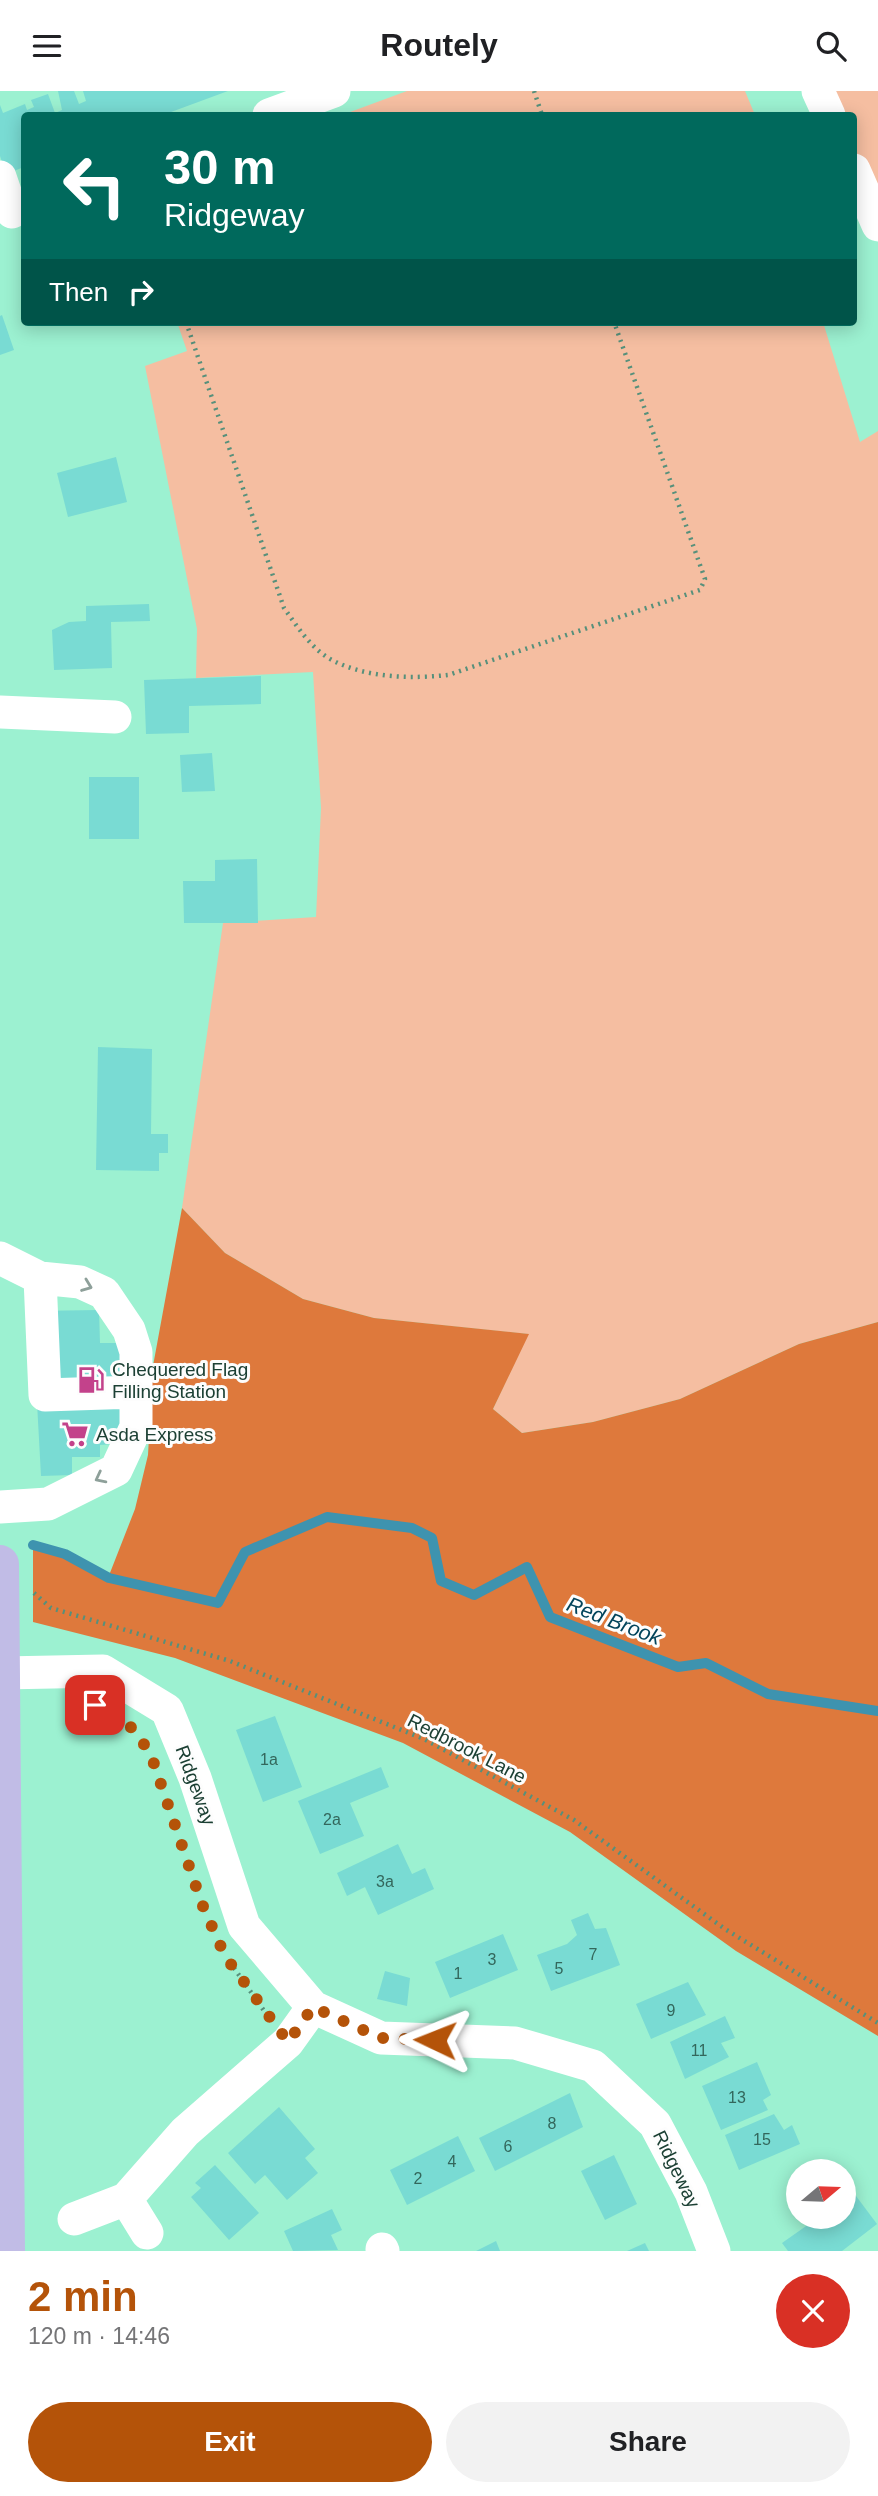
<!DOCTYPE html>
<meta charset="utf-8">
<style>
body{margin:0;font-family:Helvetica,sans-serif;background:#f2f2f2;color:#202124;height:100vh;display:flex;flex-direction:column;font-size:26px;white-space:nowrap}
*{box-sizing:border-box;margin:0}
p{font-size:23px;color:#757577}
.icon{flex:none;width:38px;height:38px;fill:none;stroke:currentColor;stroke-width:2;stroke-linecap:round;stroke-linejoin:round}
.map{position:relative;height:2160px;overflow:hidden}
.sheet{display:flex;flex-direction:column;background:#fff;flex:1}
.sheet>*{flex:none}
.hud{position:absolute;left:21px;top:21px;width:836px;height:214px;border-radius:7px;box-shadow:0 4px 18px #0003;background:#00695c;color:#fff;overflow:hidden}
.needle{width:46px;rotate:71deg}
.controls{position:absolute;left:786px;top:2068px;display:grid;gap:14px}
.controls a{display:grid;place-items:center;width:70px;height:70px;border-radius:50%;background:#fff;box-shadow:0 4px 18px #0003;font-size:35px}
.pin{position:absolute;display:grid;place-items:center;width:60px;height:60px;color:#fff;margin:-30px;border-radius:14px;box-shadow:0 4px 10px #0006}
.me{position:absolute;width:77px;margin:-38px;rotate:272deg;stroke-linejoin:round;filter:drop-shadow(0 0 5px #0008)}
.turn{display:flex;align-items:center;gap:24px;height:147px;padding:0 28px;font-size:32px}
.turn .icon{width:91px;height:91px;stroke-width:2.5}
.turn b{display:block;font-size:49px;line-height:60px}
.then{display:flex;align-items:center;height:66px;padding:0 28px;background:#0003;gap:14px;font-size:26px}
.round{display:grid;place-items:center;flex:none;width:74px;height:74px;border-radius:37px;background:#f2f2f2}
.head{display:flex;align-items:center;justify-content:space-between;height:119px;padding:0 28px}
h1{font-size:42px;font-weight:600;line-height:52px;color:#b45309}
.button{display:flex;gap:14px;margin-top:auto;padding:14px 28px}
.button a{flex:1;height:80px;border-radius:42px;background:#b45309;color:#fff;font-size:28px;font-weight:600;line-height:80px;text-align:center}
.button a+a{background:#f2f2f2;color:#202124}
header{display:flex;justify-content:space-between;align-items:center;height:91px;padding:0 28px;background:#fff;font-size:32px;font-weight:600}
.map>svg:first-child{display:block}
.green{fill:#f5bea1}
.forest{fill:#de793c}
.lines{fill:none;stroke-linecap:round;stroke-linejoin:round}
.stream{stroke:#3e93af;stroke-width:10}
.building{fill:#79dbd3}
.path{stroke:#56907b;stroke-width:4.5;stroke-dasharray:2 5;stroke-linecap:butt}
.minor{stroke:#fff;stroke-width:33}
.major{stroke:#c1bce6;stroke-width:38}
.oneway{stroke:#8ea09a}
.route{stroke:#b45309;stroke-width:12;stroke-dasharray:0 21.6}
.labels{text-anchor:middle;stroke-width:6;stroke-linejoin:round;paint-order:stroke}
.number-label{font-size:16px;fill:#33675c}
.poi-label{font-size:19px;fill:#1c4034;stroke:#fdfdfd;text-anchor:start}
.street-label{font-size:19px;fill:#1c4034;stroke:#fdfdfd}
.water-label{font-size:21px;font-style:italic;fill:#02445b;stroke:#fdfdfd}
</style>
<header><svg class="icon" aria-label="menu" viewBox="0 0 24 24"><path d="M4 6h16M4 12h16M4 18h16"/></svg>Routely<svg class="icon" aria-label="search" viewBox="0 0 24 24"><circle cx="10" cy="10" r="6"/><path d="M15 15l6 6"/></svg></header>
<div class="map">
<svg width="878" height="2160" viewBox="0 0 878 2160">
<rect width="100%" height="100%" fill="#9cf1d1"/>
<path class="green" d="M 407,0 L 745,0 L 755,24 L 342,24 Z
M 818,0 L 878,0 L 878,134 L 854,79 L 854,24 L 829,24 Z
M 177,231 L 823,231 L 860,351 L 878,340 L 878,1231 L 799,1253 L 680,1308 L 593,1331 L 522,1342 L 493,1318 L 528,1243 L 374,1227 L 303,1208 L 225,1162 L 182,1117 L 223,832 L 316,826 L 321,717 L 313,581 L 196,587 L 197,538 L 145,275 L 187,260 Z"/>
<path class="forest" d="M 182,1117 L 225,1162 L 303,1208 L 374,1227 L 529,1243 L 493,1318 L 522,1342 L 593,1331 L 680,1308 L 799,1253 L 878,1231 L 878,1945 L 736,1860 L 570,1741 L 403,1652 L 175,1567 L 33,1531 L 33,1454 L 65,1463 L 108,1487 L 135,1418 L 148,1364 L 153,1275 Z"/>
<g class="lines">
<path class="stream" d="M 33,1454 L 65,1463 L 109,1487 L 218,1512 L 245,1461 L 327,1426 L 412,1437 L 432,1447 L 441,1490 L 474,1504 L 527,1476 L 550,1526 L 678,1576 L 706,1572 L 768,1603 L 878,1620"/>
</g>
<path class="building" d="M 58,0 L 74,0 L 79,13 L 86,10 L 83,0 L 228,0 L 163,24 L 24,24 L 24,76 L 6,83 L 0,65 L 0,14 L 3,22 L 25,13 L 27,19 L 34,16 L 31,9 L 48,3 L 55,22 L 62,19 Z
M 2,224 L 14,259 L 0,264 L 0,225 Z
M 116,366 L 127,411 L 68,426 L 57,382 Z
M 149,513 L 150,530 L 111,531 L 112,577 L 54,579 L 52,539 L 69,531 L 86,530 L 86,515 Z
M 261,585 L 261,613 L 189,615 L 189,642 L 146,643 L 144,589 Z
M 212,662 L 215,700 L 182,701 L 180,664 Z
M 89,686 L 139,686 L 139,748 L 89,748 Z
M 257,768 L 258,832 L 184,832 L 183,790 L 215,790 L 215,769 Z
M 98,956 L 152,958 L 151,1043 L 168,1043 L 168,1062 L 159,1062 L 159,1080 L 96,1079 Z
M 99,1219 L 100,1252 L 122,1252 L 123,1337 L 113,1338 L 113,1353 L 100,1354 L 100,1366 L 72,1366 L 72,1384 L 41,1385 L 32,1220 Z
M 275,1625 L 302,1696 L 263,1711 L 236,1639 Z
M 381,1676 L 389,1696 L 350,1712 L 364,1745 L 320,1763 L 298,1710 Z
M 398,1753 L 412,1783 L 425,1777 L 434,1798 L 378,1824 L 365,1796 L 347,1805 L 337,1782 Z
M 588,1822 L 595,1838 L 606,1837 L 620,1874 L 551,1900 L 537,1864 L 567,1853 L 577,1844 L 571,1829 Z
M 503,1843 L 518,1879 L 450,1907 L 435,1871 Z
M 385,1880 L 410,1887 L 407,1915 L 377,1908 Z
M 688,1891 L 706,1924 L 651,1948 L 636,1913 Z
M 725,1925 L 735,1947 L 721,1952 L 729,1966 L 685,1988 L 670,1951 Z
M 757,1971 L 771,2004 L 763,2009 L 768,2019 L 721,2039 L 702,1995 Z
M 570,2002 L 583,2036 L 495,2080 L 479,2047 Z
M 279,2016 L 315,2058 L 305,2067 L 318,2082 L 287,2109 L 265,2084 L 255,2093 L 228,2062 Z
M 774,2023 L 784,2039 L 792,2034 L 800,2053 L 739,2079 L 725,2044 Z
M 458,2045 L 475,2080 L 407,2114 L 390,2079 Z
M 614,2064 L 637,2113 L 605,2129 L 581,2080 Z
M 215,2074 L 259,2122 L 229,2149 L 191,2106 L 201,2097 L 195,2092 Z
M 853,2101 L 877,2133 L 842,2160 L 788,2160 L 782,2152 L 819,2126 L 844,2126 L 844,2108 Z
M 332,2118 L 342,2139 L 331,2144 L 338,2159 L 293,2160 L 284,2140 Z
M 496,2150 L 500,2160 L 476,2160 Z
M 645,2152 L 649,2160 L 627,2160 Z"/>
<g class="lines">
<path class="path" d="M 534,0 L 542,24
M 186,231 L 284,517 C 297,535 311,558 332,569 C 366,587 411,588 448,584 L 700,499 L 705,488 L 614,231
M 34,1502 L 51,1517 L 230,1570 L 424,1648 L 574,1729 L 725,1838 L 878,1932
M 234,1877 L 267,1924"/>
<path class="minor" d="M 818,0 L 829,24
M 269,24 L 334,0
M 854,79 L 878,134
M 0,86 L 12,121
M 0,621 L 115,626
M 0,1167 L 40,1187 L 80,1191 L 104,1202 L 129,1239 L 136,1261 L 136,1336 L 116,1379 L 48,1413 L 0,1416
M 40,1187 L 45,1304 L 136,1301
M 3,1582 L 103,1580 L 167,1619 L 195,1687 L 244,1835 L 313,1916 L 381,1947 L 515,1952 L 593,1975 L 655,2033 L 691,2101 L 714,2160
M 126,2108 L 185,2041 L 288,1951 L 313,1916
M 74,2128 L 126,2108 L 147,2142
M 382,2158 L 383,2160"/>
<path class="major" d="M 0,1473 L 6,2160"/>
</g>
<defs><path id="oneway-chevron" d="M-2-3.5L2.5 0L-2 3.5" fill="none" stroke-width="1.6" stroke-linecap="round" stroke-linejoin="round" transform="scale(1.75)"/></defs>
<g class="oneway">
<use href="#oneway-chevron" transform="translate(87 1195) rotate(21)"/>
<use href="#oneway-chevron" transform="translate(100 1387) rotate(153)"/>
</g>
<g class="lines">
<path class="route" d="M 95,1614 L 115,1621 L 138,1643 L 152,1667 L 202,1813 L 225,1865 L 288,1951 L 313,1916 L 381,1947 L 435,1949"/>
</g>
<defs>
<symbol id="fuel-bare" viewBox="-9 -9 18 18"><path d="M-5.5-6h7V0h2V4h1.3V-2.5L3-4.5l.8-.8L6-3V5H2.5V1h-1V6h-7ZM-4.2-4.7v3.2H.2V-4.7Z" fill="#c3428b" stroke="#fdfdfd" stroke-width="2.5" paint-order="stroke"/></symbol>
<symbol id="supermarket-bare" viewBox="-9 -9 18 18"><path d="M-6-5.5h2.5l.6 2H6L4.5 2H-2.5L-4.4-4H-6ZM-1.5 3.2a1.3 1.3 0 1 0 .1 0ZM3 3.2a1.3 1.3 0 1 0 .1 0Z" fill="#c3428b" stroke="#fdfdfd" stroke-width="2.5" paint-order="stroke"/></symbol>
</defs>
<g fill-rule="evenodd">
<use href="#fuel-bare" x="72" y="1270" width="38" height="38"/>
<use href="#supermarket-bare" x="56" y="1324" width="38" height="38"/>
</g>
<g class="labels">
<g class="number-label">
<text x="269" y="1674">1a</text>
<text x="332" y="1734">2a</text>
<text x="385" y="1796">3a</text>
<text x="593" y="1869">7</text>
<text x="492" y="1874">3</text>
<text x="559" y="1883">5</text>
<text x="458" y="1888">1</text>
<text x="671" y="1925">9</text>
<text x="699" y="1965">11</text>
<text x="737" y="2012">13</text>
<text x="552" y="2038">8</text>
<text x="762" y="2054">15</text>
<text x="508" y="2061">6</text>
<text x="452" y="2076">4</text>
<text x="418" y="2093">2</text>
</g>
<g class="poi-label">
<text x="112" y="1285">Chequered Flag<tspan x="112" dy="22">Filling Station</tspan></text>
<text x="96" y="1350">Asda Express</text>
</g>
<g class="street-label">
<text transform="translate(467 1657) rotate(27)" y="7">Redbrook Lane</text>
<text transform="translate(196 1694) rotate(70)" y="7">Ridgeway</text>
<text transform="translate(677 2078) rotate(64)" y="7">Ridgeway</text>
</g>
<g class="water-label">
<text transform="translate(614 1530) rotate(21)" y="7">Red Brook</text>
</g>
</g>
</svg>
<div class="controls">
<a><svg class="needle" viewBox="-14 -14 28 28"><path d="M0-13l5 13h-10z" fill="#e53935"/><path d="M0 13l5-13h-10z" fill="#757577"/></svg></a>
</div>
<div class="pin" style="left:95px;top:1614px;background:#d93025"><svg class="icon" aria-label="arrive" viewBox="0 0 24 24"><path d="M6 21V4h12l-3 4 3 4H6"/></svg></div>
<svg class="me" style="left:435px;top:1949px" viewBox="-20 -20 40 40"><path d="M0-17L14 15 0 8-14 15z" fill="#b45309" stroke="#fff" stroke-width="4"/></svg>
<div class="hud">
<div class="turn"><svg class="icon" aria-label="left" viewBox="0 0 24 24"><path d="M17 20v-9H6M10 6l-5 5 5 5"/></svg><div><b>30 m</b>Ridgeway</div></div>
<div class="then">Then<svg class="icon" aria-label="right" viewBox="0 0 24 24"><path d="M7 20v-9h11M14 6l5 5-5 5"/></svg></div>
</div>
</div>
<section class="sheet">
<div class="head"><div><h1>2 min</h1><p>120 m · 14:46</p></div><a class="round" style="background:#d93025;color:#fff"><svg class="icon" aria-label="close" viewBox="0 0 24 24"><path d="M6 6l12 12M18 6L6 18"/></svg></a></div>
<div class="button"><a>Exit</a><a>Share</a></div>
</section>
